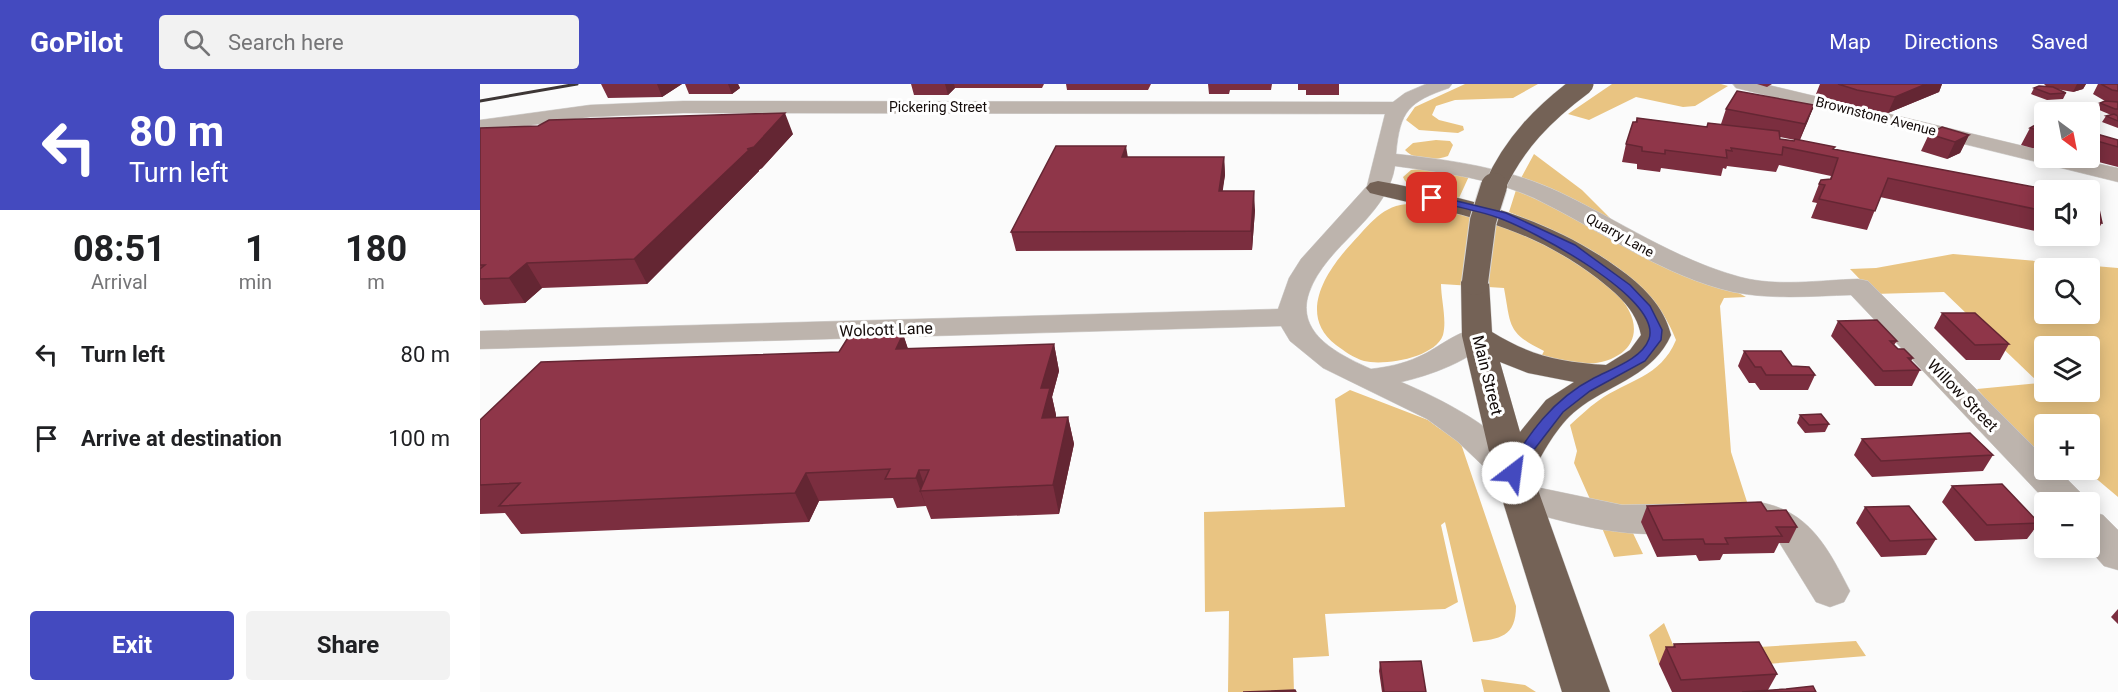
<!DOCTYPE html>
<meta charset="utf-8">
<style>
body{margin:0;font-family:Roboto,sans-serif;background:#f2f2f2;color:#202124;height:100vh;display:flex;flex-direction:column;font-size:22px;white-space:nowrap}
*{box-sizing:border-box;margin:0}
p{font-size:20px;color:#757577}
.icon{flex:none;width:33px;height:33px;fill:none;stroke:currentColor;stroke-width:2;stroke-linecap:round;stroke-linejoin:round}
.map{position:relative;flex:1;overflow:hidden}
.sheet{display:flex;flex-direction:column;background:#fff;width:480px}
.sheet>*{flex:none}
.guide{background:#444abf;color:#fff;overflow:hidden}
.needle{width:39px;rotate:148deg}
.tools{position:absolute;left:1554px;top:18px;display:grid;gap:12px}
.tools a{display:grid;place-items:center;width:66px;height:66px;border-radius:6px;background:#fff;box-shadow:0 3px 15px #0003;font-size:30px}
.pin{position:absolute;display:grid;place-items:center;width:51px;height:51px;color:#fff;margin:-26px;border-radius:12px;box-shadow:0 3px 9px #0006}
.me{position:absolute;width:66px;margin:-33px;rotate:30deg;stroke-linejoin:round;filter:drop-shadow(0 0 4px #0008)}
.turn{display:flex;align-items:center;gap:21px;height:126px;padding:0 30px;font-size:27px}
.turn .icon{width:78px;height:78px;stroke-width:2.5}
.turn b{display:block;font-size:42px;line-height:51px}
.eta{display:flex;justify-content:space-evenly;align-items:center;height:102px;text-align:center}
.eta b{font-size:36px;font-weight:700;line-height:42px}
.primary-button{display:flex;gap:12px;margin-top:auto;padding:12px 30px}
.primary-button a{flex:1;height:69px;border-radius:6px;background:#444abf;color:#fff;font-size:24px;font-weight:700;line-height:69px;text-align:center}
.primary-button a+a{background:#f2f2f2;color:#202124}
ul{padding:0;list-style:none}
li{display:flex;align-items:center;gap:18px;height:84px;padding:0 30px}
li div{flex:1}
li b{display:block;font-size:22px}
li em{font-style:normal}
header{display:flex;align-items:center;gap:36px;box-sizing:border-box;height:84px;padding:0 30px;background:#444abf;color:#fff}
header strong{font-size:28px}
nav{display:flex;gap:33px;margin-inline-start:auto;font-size:21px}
.search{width:420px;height:54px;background:#f2f2f2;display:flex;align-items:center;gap:15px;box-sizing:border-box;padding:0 21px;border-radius:6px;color:#757577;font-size:22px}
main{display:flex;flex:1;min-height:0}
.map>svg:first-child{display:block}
.green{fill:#e9c482;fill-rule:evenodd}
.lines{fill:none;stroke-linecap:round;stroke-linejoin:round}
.minor-casing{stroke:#d6d5d4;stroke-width:1}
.highway-casing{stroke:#d6d5d4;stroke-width:1}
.minor{fill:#bdb4ad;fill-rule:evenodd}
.highway{fill:#746256;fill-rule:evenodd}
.rail{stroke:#3d3635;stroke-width:3}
.highway-bridge-far1-casing{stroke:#d6d5d4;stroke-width:22;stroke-linecap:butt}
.highway-bridge-casing{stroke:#d6d5d4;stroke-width:28;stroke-linecap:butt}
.highway-bridge-far1{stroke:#746256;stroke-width:21}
.highway-bridge{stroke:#746256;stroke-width:26}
.wall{fill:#7b2e3f;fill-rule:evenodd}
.shaded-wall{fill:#642633}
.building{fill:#8f3649;stroke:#642633;stroke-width:1.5}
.route{fill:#444abf;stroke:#2c307c;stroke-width:1.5}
.labels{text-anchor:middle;stroke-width:6;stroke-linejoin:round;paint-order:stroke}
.far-street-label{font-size:14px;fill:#140c0a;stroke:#fff}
.street-label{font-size:16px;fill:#140c0a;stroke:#fff}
</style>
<header>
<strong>GoPilot</strong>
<div class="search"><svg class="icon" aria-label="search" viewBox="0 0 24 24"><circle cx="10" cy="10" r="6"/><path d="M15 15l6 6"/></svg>Search here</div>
<nav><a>Map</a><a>Directions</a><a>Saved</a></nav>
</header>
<main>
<section class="sheet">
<div class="guide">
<div class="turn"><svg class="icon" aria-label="left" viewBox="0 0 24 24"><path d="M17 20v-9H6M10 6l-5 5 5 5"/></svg><div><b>80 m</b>Turn left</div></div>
</div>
<div class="eta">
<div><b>08:51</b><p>Arrival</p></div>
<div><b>1</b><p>min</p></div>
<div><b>180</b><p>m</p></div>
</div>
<ul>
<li><svg class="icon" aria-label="left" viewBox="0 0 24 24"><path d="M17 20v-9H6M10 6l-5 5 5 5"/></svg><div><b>Turn left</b></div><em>80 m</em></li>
<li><svg class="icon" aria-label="arrive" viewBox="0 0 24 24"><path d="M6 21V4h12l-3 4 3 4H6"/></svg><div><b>Arrive at destination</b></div><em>100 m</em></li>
</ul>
<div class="primary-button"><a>Exit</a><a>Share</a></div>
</section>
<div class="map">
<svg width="1638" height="608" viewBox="0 0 1638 608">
<rect width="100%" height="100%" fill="#fbfbfb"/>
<path class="green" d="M 985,0 L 1058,0 L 1033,14 L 975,16 L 956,22 L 952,31 L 959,36 L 983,42 L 984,46 L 978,49 L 939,46 L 926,36 L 935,23 Z
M 1132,0 L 1241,0 L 1248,2 L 1215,22 L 1203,23 L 1156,13 L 1109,36 L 1088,30 Z
M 956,56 L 970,57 L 973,61 L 968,72 C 956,77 935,77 925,66 L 933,59 Z
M 1054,70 L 1102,106 L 1137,141 L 1040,96 Z
M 950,84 L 990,90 L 979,114 L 935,104 L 925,97 L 923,93 L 931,86 Z
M 1036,106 L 1237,197 L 1266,213 L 1244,214 L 1240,222 L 1251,368 L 1268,421 L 1113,422 L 1094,379 L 1097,367 L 1090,341 C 1099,333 1108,324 1118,317 C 1149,295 1180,294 1196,256 C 1170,187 1093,154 1029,128 Z
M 930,120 C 1003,128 1080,156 1134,207 C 1170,242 1155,277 1107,280 C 1092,281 1076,275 1062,271 L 1064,267 C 1027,249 1031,242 1024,204 L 961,200 C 961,215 967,236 963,251 C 955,274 904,282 884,277 C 874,274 864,267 856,261 C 817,231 846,187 872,159 C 889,141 903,120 930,120 Z
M 1473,170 L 1638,184 L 1638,413 L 1606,386 L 1610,386 L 1610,340 L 1564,340 L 1564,379 L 1497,305 L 1559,299 L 1464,208 L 1394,210 L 1370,185 L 1396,184 ZM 1564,184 L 1610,184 L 1610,230 L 1564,230 ZM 1564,262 L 1610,262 L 1610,308 L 1564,308 Z
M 870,306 L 948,336 L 960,345 L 977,348 L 1036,522 C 1036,553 1020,555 993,558 L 965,438 L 961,441 L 978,518 L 965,525 L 845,530 L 849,572 L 813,574 L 814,608 L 748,608 L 749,527 L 725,528 L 724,428 L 865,423 L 855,315 Z
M 1120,439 L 1152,447 L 1163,470 L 1134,473 Z
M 1184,539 L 1196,568 L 1376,557 L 1386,572 L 1274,581 L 1179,580 L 1169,551 Z
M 1001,595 L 1045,601 L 1056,608 L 1004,608 Z"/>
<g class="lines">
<defs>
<path id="minor" d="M 946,0 L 972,0 L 969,4 C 929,18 920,26 916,70 C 971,76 1028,84 1079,108 C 1140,137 1194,175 1260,193 C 1297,203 1340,196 1378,195 L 1388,197 L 1564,373 L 1564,386 L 1578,386 L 1601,409 L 1606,418 L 1567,418 L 1371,211 C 1332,212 1292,216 1253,208 C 1184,192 1126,150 1064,119 C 1018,95 965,89 915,82 C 907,135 846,160 829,209 C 815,250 860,271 891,285 C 907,283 923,280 938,273 C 960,264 983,240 1007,246 L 1012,252 C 995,276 948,292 921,298 C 964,316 1026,348 1051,389 L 1046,398 L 1033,401 L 1020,398 L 977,357 L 947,335 L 843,284 L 810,257 L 801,242 L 0,265 L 0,247 L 798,225 L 809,194 L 821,175 L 887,102 L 905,30 L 203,29 L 110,33 L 0,48 L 0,36 L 110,21 L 203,17 L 913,18 L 925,9 Z
M 1253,0 L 1284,0 L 1564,67 L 1564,74 L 1592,74 L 1638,84 L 1638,98 L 1256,4 Z
M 1041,400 L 1142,421 L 1204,420 L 1217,424 L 1223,434 L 1217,444 C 1161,461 1083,438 1028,422 L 1023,413 L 1028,404 Z
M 1278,418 C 1329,426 1348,464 1370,507 L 1364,518 L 1350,523 L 1336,518 L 1299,458 L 1283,446 L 1265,442 L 1259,432 L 1265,422 Z
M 1610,427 L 1623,431 L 1638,446 L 1638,486 L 1624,482 L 1608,464 Z"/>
<path id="highway" d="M 898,97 C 984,113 1067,132 1138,184 C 1162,201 1184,222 1191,251 C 1174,290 1134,299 1102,322 C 1079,338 1065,365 1052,389 L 1130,608 L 1082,608 L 1014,389 L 982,252 L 981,198 L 985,192 L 995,190 L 1005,192 L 1009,198 L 1012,248 C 1051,272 1080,278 1126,281 L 1150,266 L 1161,251 C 1156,225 1137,210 1117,194 C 1041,137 978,131 890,109 L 886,104 L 890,99 ZM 1020,278 L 1048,289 L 1094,298 L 1066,316 L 1040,348 Z"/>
</defs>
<use href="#minor" class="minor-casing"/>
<use href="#highway" class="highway-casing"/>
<use href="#minor" class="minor"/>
<use href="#highway" class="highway"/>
<path class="rail" d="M 0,17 L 97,0"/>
<defs>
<path id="highway-bridge-far1" d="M 1014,104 C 1034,59 1064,29 1103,0"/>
<path id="highway-bridge" d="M 995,198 L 1003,137 L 1014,102"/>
</defs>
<use href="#highway-bridge-far1" class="highway-bridge-far1-casing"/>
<use href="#highway-bridge" class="highway-bridge-casing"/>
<use href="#highway-bridge-far1" class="highway-bridge-far1"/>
<use href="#highway-bridge" class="highway-bridge"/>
</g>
<path class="wall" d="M 121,0 L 202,0 L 182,13 L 128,14 Z
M 205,0 L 258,0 L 260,4 L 252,10 L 209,10 Z
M 431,0 L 564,0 L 562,4 L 475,4 L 468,11 L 434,11 Z
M 586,0 L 671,0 L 668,6 L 587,6 Z
M 728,0 L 792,0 L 791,6 L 750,6 L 749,10 L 729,10 Z
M 818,0 L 859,0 L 859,11 L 826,11 L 826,6 L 818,6 Z
M 1277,0 L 1292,0 L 1287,3 Z
M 1340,0 L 1462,0 L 1459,8 L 1408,29 L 1371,22 L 1336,10 Z
M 1564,0 L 1606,0 L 1603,5 L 1593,8 L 1576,5 L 1586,9 L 1583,15 L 1567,16 L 1551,10 L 1554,4 L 1567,3 Z
M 1618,0 L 1638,0 L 1638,31 L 1636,31 L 1638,32 L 1638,44 L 1622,38 L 1626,32 L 1631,31 L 1617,25 L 1620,19 L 1625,17 L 1613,10 Z
M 1334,21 L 1320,56 L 1354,65 L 1564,106 L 1564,149 L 1400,113 L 1387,146 L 1331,134 L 1337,119 L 1332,118 L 1339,100 L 1350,95 L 1351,92 L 1299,81 L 1296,88 L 1247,82 L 1246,85 L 1243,84 L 1241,92 L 1181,84 L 1180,88 L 1157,85 L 1157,80 L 1142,78 L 1146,60 L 1157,34 L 1227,43 L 1241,40 L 1246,25 ZM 1300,53 L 1315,56 L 1314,57 L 1300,55 Z
M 1564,26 L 1584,28 L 1564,28 L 1564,67 L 1541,61 L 1550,44 L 1564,37 L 1561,32 Z
M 0,44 L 313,50 L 282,84 L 279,86 L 279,87 L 167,200 L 62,204 L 45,219 L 4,221 L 0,215 Z
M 1610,48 L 1638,56 L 1638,83 L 1603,74 L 1610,74 Z
M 1449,50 L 1489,51 L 1480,69 L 1467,75 L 1441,67 Z
M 648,73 L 744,73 L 745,91 L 742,107 L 775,126 L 772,166 L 536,167 L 531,148 Z
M 1610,114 L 1622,139 L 1610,158 L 1578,152 L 1610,152 Z
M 1462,229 L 1529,260 L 1520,276 L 1486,276 L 1454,244 Z
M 1358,237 L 1417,257 L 1414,261 L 1418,265 L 1433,274 L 1431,277 L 1440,286 L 1432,302 L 1395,302 L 1351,252 Z
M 423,250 L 428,265 L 574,260 L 579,287 L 572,313 L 576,331 L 576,333 L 588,333 L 594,360 L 579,430 L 451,435 L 446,422 L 417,424 L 413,414 L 339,417 L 329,438 L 41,450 L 25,429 L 0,430 L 0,336 L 359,268 Z
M 1264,267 L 1335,291 L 1328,306 L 1280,306 L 1275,299 L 1269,299 L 1258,282 Z
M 1320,331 L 1349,340 L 1345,348 L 1325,349 L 1317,339 Z
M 1382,355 L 1513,371 L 1503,387 L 1392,393 L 1374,371 Z
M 1472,402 L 1559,439 L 1547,455 L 1495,457 L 1462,418 Z
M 1167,422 L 1287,427 L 1317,443 L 1309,459 L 1299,459 L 1294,469 L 1243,470 L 1240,476 L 1219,477 L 1216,471 L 1177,473 L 1161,438 Z
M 1385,423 L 1456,455 L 1446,471 L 1401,473 L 1376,439 Z
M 1638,525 L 1638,540 L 1631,533 Z
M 1194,560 L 1297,590 L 1288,606 L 1336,608 L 1192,608 L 1179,580 L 1186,563 L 1193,563 Z
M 900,578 L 946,608 L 902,608 L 899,587 Z"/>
<path class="shaded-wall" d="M 177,0 L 202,0 L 182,13 Z
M 248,0 L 258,0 L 260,4 L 252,10 Z
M 465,0 L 474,0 L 475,4 L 468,11 Z
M 1446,0 L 1462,0 L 1459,8 L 1408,29 L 1415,13 Z
M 1597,0 L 1606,0 L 1603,5 L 1593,8 Z
M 1334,21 L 1328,37 L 1319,57 L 1325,40 Z
M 305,29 L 313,50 L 282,84 L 279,86 L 279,87 L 167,200 L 154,175 Z
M 1489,51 L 1480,69 L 1467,75 L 1475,58 Z
M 646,62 L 649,80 L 642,73 Z
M 744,73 L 745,91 L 740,126 L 739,107 Z
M 774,107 L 775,126 L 772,166 L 771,147 Z
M 47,179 L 62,204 L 45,219 L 29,194 Z
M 423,250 L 432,277 L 416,265 Z
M 574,260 L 579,287 L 572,313 L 576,331 L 569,361 L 562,334 L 561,304 Z
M 588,333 L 594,360 L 579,430 L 573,401 Z
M 439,386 L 446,406 L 440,407 L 446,422 L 436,394 Z
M 326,389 L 339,417 L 329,438 L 315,409 Z"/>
<path class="building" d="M 1358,0 L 1446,0 L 1415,13 L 1377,6 Z
M 1621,0 L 1638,0 L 1638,7 L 1632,6 Z
M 1559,2 L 1573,3 L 1586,9 L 1570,10 L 1554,4 Z
M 1257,7 L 1334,21 L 1325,40 L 1246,25 Z
M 1625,17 L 1638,18 L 1638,25 L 1635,25 L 1620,19 Z
M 1564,26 L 1584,28 L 1566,28 Z
M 305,29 L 274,63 L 267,65 L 270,65 L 154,175 L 47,179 L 29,194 L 0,195 L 0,185 L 5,181 L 0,181 L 0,44 L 58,42 L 69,36 Z
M 1634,30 L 1638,32 L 1638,37 L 1626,32 Z
M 1157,34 L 1227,43 L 1228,39 L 1299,47 L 1300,55 L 1314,57 L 1315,55 L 1355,63 L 1353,65 L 1570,106 L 1564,106 L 1564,127 L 1408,94 L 1395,127 L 1339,115 L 1345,101 L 1339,100 L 1341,96 L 1351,95 L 1358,74 L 1303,63 L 1302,71 L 1251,64 L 1252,67 L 1246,66 L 1247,74 L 1185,66 L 1185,70 L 1162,67 L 1162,63 L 1146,60 L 1153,38 L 1157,38 Z
M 1564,36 L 1564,48 L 1550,44 Z
M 1462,43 L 1489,51 L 1475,58 L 1449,50 Z
M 1610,48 L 1638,56 L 1638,63 L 1610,55 Z
M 576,62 L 646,62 L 642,73 L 744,73 L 739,107 L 774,107 L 771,147 L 531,148 Z
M 1610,114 L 1617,116 L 1622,139 L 1610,136 Z
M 1462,229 L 1495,229 L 1529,260 L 1495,261 Z
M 1397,236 L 1417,257 L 1410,257 L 1418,265 L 1424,265 L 1433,274 L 1428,274 L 1440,286 L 1403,287 L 1358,237 Z
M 423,250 L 416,265 L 574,260 L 561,304 L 570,304 L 562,334 L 588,333 L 573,401 L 440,407 L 449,386 L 439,386 L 436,394 L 405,395 L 410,385 L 326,389 L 315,409 L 19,422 L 40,399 L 0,401 L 0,336 L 61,278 L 359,268 L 369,252 Z
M 1264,267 L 1301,267 L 1312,282 L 1329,283 L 1335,291 L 1286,291 L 1281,283 L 1275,283 Z
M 1341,330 L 1349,340 L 1329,341 L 1320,331 Z
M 1490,349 L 1513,371 L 1401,377 L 1382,355 Z
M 1522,400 L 1559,439 L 1507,441 L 1472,402 Z
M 1281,418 L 1287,427 L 1306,426 L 1317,443 L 1296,443 L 1302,452 L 1245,454 L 1248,460 L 1225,460 L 1223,455 L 1183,456 L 1167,422 Z
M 1429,422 L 1456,455 L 1410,457 L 1385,423 Z
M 1279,558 L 1297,590 L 1201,596 L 1186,563 L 1195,563 L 1194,560 Z
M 941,577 L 946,608 L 904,608 L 900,578 Z
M 1333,602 L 1336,608 L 1262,608 L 1306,605 Z
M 815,606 L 816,608 L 763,608 Z"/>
<path class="route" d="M 952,111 L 1026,129 L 1095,161 L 1150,201 L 1170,222 L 1182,246 L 1181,256 L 1165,277 L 1110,307 L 1083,328 L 1053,367 L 1039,393 L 1033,394 L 1026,389 C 1048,350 1073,315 1114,294 C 1131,285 1162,275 1169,255 C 1183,214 1050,145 1019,134 C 997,126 972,122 948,116 L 948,112 Z"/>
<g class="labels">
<g class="far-street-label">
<text x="458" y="28">Pickering Street</text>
<text transform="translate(1396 32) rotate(14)" y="5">Brownstone Avenue</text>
<text transform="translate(1140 151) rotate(29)" y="5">Quarry Lane</text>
</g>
<g class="street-label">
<text transform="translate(406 245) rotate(-2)" y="6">Wolcott Lane</text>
<text transform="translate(1008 291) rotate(76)" y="6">Main Street</text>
<text transform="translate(1483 311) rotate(46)" y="6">Willow Street</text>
</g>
</g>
</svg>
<div class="tools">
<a><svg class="needle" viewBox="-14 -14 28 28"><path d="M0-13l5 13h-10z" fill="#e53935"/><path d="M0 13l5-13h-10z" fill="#757577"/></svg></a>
<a><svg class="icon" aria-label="sound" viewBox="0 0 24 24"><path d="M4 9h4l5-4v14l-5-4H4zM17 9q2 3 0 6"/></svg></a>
<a><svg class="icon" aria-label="search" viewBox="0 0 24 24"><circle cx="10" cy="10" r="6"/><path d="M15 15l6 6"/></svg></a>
<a><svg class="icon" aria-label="layers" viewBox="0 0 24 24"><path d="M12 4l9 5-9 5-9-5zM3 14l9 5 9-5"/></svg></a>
<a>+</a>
<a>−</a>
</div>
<div class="pin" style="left:952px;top:114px;background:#d93025"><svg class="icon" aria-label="arrive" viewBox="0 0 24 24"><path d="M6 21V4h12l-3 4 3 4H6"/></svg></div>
<svg class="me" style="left:1033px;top:389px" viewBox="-20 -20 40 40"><circle r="19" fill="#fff"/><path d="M0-13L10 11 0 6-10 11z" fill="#444abf"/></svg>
</div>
</main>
